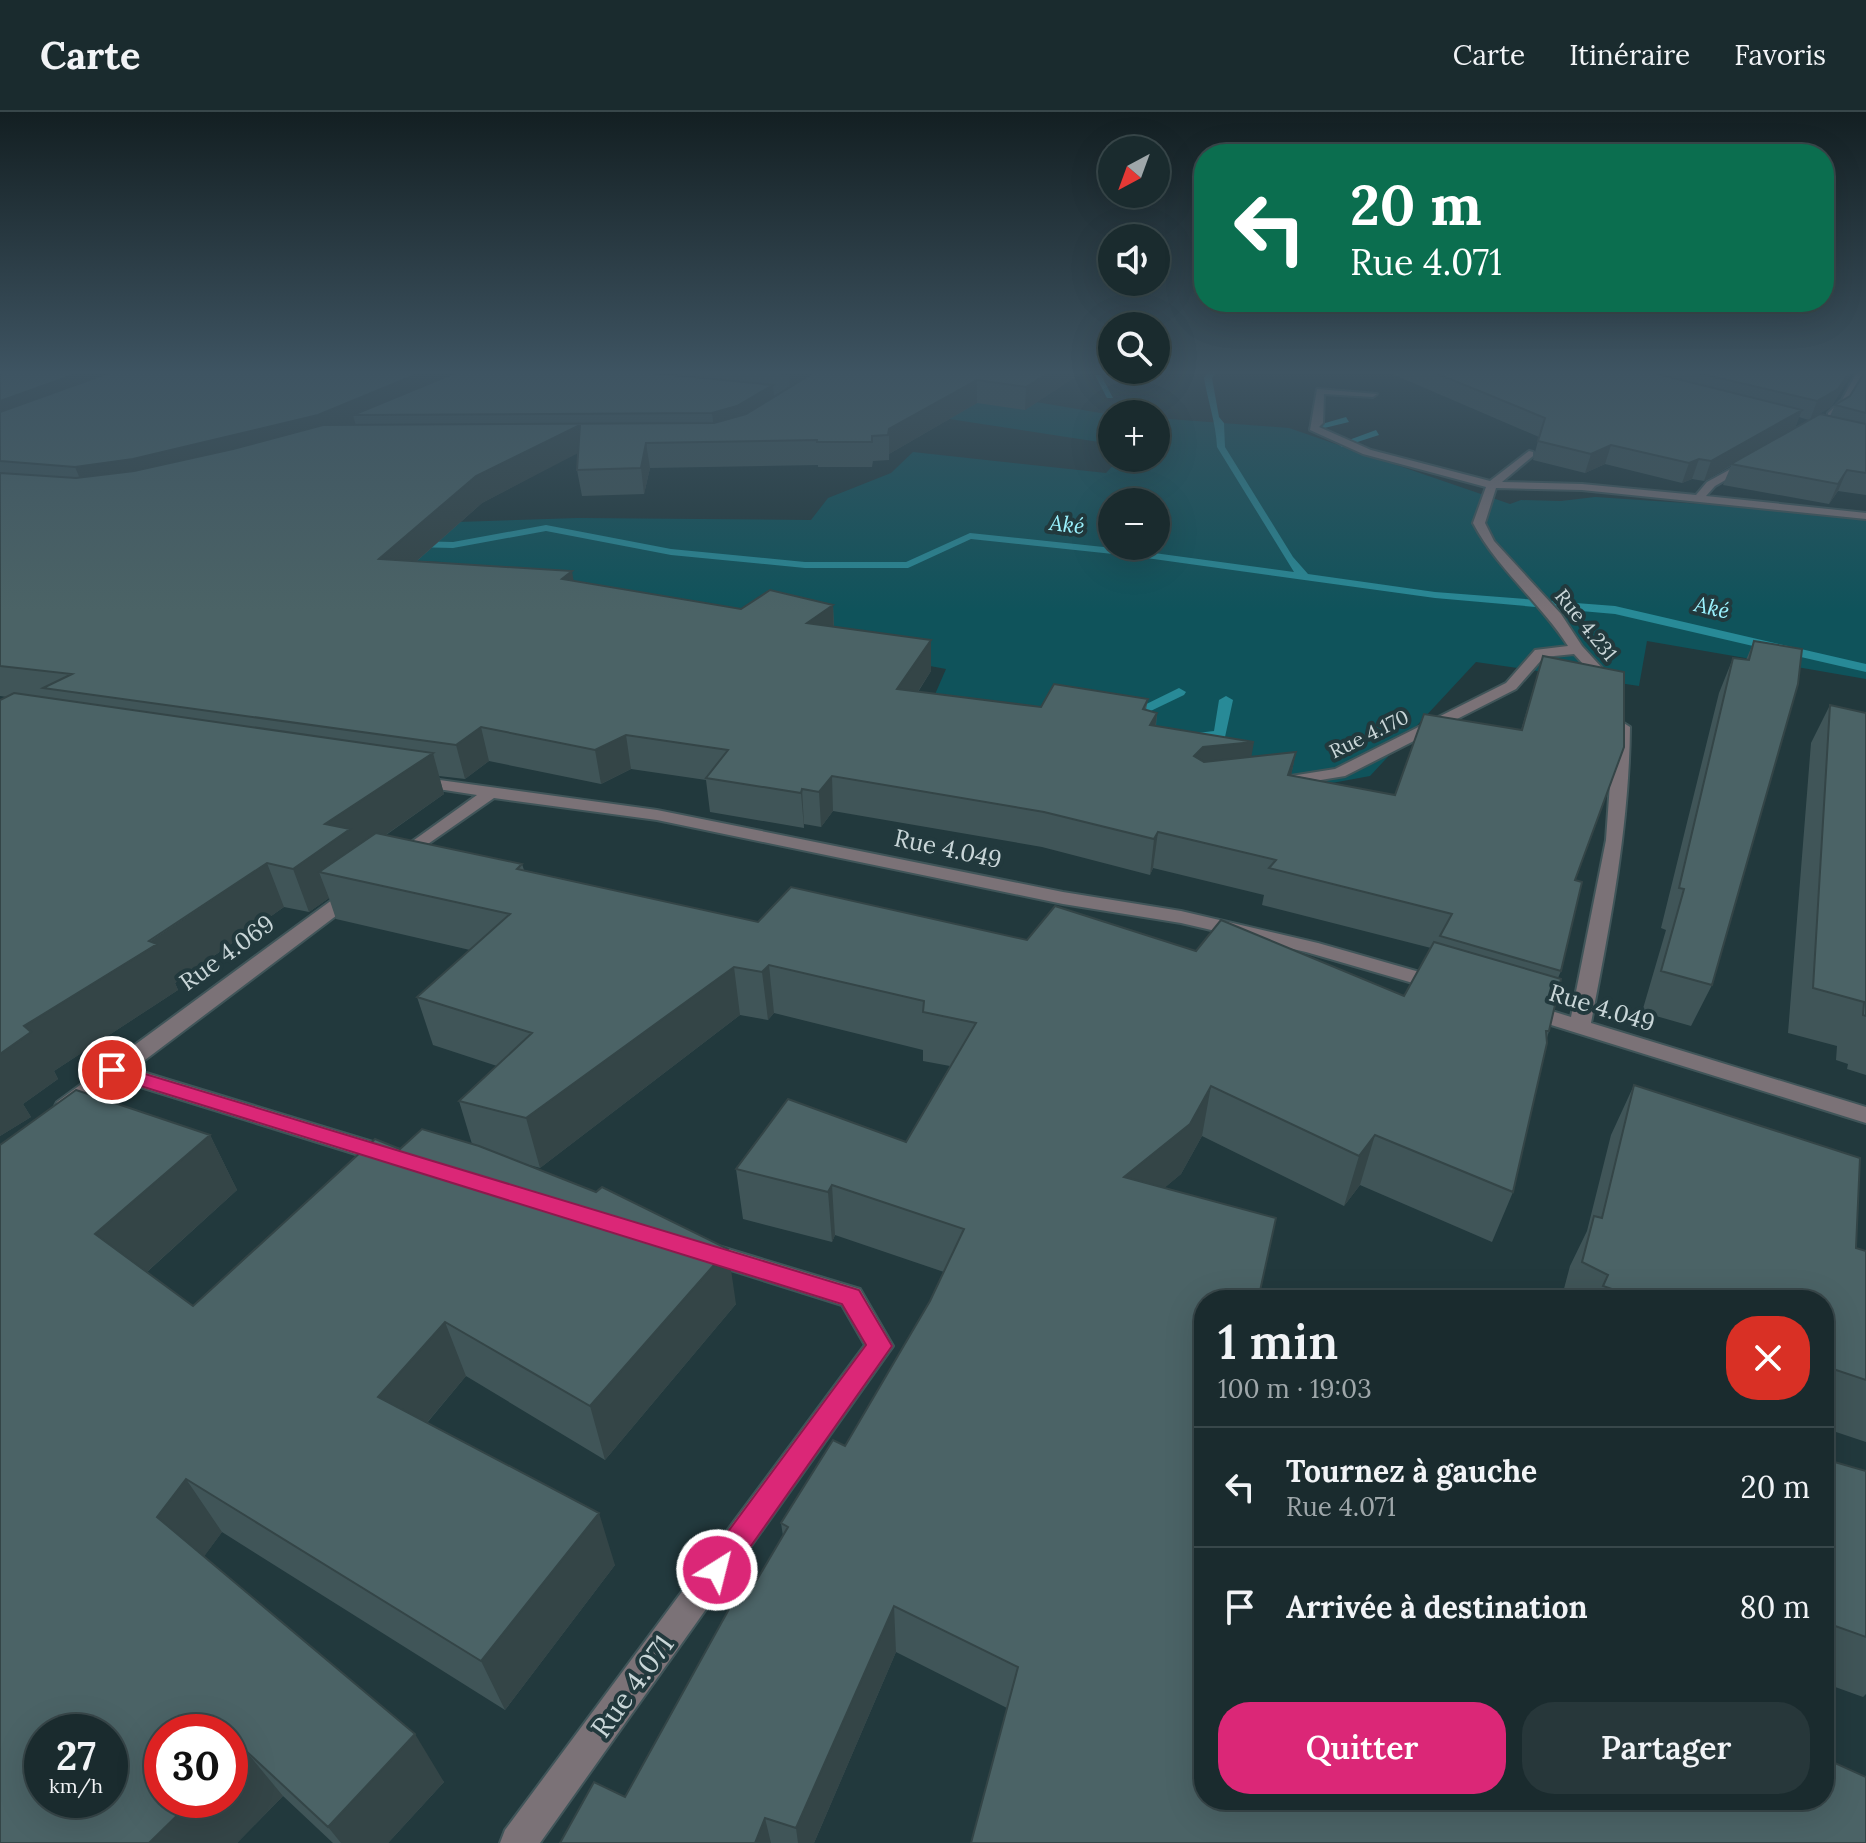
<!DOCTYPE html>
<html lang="fr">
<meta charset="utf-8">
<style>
body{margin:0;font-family:Lora,serif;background:#27373a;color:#f1f3f6;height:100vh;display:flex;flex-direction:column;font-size:30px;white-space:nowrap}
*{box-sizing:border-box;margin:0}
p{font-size:26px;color:#9fa7aa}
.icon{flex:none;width:44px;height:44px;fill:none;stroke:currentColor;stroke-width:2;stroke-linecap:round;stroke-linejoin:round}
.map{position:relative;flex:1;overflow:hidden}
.panel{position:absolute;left:1194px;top:1178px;width:640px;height:520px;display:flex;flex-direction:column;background:#1a2b2e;border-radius:32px;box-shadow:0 8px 32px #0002,0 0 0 2px #38474a}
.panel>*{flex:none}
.banner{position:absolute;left:1194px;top:32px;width:640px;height:168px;border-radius:32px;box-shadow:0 8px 32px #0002,0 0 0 2px #38474a;background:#0b6e4f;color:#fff;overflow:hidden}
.needle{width:52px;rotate:221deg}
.buttons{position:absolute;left:1098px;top:24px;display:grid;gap:16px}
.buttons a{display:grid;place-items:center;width:72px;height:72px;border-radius:50%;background:#1a2b2e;box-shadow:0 8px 32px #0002,0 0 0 2px #38474a;font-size:40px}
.speed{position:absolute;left:24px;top:1602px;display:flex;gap:16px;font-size:40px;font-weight:700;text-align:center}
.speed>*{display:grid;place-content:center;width:104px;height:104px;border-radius:50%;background:#1a2b2e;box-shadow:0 8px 32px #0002,0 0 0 2px #38474a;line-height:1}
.speed small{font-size:20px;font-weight:400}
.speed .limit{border:12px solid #d22;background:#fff;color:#111}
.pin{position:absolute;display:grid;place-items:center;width:68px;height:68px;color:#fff;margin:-34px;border:4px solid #fff;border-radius:50%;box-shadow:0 2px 8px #0007}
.me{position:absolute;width:88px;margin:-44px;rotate:36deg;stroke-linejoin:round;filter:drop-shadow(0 0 6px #0008)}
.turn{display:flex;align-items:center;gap:28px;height:168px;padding:0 24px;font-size:36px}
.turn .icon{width:104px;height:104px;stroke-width:2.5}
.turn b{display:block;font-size:56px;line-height:68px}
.round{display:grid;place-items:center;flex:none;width:84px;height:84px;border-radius:32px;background:#27373a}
.summary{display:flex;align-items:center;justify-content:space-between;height:136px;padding:0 24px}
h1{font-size:48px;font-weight:600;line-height:60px}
.action{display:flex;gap:16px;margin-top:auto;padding:16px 24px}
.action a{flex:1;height:92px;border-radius:32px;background:#db2777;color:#fff;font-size:32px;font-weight:600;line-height:92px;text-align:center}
.action a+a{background:#27373a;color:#f1f3f6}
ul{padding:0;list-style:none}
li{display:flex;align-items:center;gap:24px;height:120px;padding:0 24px;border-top:2px solid #38474a}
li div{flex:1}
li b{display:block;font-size:30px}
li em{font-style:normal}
header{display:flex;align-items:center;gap:48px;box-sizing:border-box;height:112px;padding:0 40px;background:#1a2b2e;border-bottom:2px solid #38474a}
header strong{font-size:38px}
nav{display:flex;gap:44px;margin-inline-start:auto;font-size:28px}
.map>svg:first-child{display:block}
.green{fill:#0f535b;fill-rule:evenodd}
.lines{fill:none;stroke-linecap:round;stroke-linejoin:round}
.stream{fill:#288a97;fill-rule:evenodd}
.minor-casing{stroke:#405559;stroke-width:4}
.minor{fill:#7b7277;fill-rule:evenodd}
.wall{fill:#405558;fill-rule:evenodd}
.shaded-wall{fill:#344547}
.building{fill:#4b6366;stroke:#344547;stroke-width:2;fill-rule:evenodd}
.route{fill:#db2777;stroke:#8e194d;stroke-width:2}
.labels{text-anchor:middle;stroke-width:8;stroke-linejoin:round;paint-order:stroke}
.far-street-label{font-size:20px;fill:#c9d6d8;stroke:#22393d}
.far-water-label{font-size:22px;font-style:italic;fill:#9bf2fe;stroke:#22393d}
.street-label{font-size:24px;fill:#c9d6d8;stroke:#22393d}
.near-street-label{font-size:28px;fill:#c9d6d8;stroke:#22393d}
</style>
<header>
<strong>Carte</strong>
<nav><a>Carte</a><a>Itinéraire</a><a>Favoris</a></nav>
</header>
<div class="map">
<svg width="1866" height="1731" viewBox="0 0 1866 1731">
<rect width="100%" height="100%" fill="#22393d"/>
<path class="green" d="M 873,262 L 1112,303 L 1112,332 L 838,290 Z
M 1156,306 L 1289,316 L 1510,392 L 1521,388 L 1561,389 L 1595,385 L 1838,401 L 1866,407 L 1866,567 L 1647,529 L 1639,574 L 1476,550 L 1370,664 L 1332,671 L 1166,650 L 933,587 L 946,557 L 855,540 L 744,512 L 441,450 L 404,448 L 457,410 L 578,406 L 811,408 L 828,386 L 891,361 L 913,340 L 1106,361 L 1120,346 L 1156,346 ZM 1112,390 L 1156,390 L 1156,434 L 1112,434 Z"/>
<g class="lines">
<path class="stream" d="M 1209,258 L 1217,258 L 1212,266 L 1219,305 L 1224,311 L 1225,335 L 1293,445 L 1308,462 L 1435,480 L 1615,494 L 1866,552 L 1866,560 L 1615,502 L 1435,486 L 1132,444 L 971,427 L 908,456 L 805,456 L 671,443 L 546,419 L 453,436 L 411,435 L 406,432 L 411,429 L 453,430 L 546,413 L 671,437 L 805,450 L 906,450 L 970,421 L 1132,438 L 1294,460 L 1217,335 C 1216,311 1208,290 1204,266 Z
M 1095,263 L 1101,263 L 1113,286 L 1107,286 Z
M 1346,305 L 1349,310 L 1312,319 L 1308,316 Z
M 1376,318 L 1379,323 L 1342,335 L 1338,332 Z
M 1179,576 L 1186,580 L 1184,583 L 1136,606 L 1126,606 L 1124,603 Z
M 1226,584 L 1233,588 L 1225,625 L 1189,628 L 1189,622 L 1214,619 L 1219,588 Z"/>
<defs>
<path id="minor" d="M 1858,258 L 1866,259 L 1851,289 L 1834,305 L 1828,305 L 1828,301 L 1842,288 Z
M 1317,277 L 1377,282 L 1373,285 L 1324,282 L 1323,311 L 1319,315 L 1371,338 L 1490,369 L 1529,339 L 1533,340 L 1533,344 L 1502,370 L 1582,372 L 1696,383 L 1707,370 L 1751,346 L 1756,349 L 1755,351 L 1715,374 L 1706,384 L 1866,401 L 1866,407 L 1582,378 L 1496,376 L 1485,411 L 1494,429 L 1561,502 L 1582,534 L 1614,569 L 1614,575 L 1604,575 L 1574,542 L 1544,545 L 1516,577 L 1345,664 L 1278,675 L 1272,673 L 1272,667 L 1335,657 L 1506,571 L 1535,538 L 1568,534 C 1540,490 1497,457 1473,411 L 1486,375 L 1363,342 L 1310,318 Z
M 1622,610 L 1630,615 C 1629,716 1610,812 1591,911 L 1866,995 L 1866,1011 L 1519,903 L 1516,898 L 1526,891 L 1571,905 L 1606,728 L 1614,615 Z
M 418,665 L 657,698 L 1063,780 L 1181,799 L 1318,831 L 1444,867 L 1447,872 L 1437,878 L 1306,840 L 1181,811 L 1063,792 L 657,708 L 494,686 L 402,750 L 396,749 L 393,745 L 396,741 L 477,683 L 412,673 L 410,670 Z
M 354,775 L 363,781 L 361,785 L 133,957 L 399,1038 L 403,1044 L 399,1050 L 391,1053 L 118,968 L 73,1002 L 57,1002 L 54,996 L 57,990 L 347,777 Z
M 705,1130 L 860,1177 L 893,1234 L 540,1731 L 500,1731 L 505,1718 L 865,1233 L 842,1193 L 696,1147 L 692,1140 L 696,1133 Z"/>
</defs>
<use href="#minor" class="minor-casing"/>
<use href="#minor" class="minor"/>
</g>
<path class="wall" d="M 0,258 L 1086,258 L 1025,298 L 977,291 L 889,342 L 889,348 L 873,349 L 872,355 L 818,355 L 818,353 L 650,356 L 644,382 L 582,384 L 577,358 L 578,340 L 482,391 L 417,449 L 574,469 L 741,497 L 833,493 L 834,515 L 931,528 L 931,559 L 918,580 L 1041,595 L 1148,587 L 1146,598 L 1157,601 L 1156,614 L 1251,645 L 1296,640 L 1291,663 L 1395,683 L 1521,618 L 1543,544 L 1575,768 L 1561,859 L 1558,866 L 1549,919 L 1547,926 L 1513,1080 L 1492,1130 L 1360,1073 L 1344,1094 L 1202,1024 L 1181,1062 L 1164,1076 L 1007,1596 L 896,1540 L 814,1731 L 560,1731 L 625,1685 L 783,1424 L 781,1411 L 845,1334 L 930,1189 L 944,1160 L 835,1123 L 832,1130 L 743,1107 L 736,1057 L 906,1030 L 950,954 L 923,949 L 923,938 L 774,901 L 768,908 L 740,903 L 540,1056 L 522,1051 L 736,1192 L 605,1348 L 466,1264 L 427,1311 L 615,1453 L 505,1598 L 222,1420 L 204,1444 L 444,1670 L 388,1731 L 333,1731 L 283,1684 L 237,1731 L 0,1731 L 0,1033 L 210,1023 L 237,1078 L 147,1160 L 193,1194 L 400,1037 L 472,1032 L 459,989 L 497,954 L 433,933 L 417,885 L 470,838 L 336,807 L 329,786 L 309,800 L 284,795 L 175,871 L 178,878 L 54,959 L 58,967 L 23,992 L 31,1005 L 0,1024 L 7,585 L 0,584 ZM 489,649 L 601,672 L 631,657 L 706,668 L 710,700 L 804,716 L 804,712 L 821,715 L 833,699 L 1042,735 L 1150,763 L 1153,756 L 1264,783 L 1262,793 L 1431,836 L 1404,884 L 1196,839 L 758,810 L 524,758 L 522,752 L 386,723 L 444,682 L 439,664 L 465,667 Z
M 1383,258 L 1854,258 L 1831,295 L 1815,304 L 1830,304 L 1835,293 L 1850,284 L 1866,258 L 1866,383 L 1838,379 L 1829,392 L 1723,373 L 1731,354 L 1704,369 L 1692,367 L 1682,371 L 1605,352 L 1585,361 L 1533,348 L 1539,325 ZM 1799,305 L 1809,308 L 1795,316 Z
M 1754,529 L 1712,873 L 1691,914 L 1642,900 L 1666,818 L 1661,816 L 1719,581 L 1733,546 L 1746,548 Z
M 1830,593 L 1866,601 L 1866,963 L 1847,957 L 1848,952 L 1836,948 L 1837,934 L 1788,921 L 1811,631 Z
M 1634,973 L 1856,1136 L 1866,1139 L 1866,1330 L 1824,1316 L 1824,1188 L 1561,1188 L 1570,1154 L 1587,1119 L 1611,1023 Z
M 1824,1347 L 1866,1359 L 1866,1582 L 1863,1585 L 1824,1571 Z"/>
<path class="shaded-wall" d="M 87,258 L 156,258 L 0,316 L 0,289 Z
M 427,258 L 485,258 L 353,303 L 356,314 L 86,381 L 75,355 Z
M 796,258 L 834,258 L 790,285 L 789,262 Z
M 1053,258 L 1086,258 L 1025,298 L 1026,275 Z
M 1851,258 L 1854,258 L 1831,295 L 1810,308 L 1817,289 Z
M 977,268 L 977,291 L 889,342 L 889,348 L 889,317 Z
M 773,273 L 775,295 L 715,324 L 712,301 Z
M 1802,298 L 1795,316 L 1704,369 L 1711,349 Z
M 580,313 L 584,338 L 482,391 L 386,476 L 379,447 L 476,364 Z
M 646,331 L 650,356 L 644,382 L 641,356 Z
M 1611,333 L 1605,352 L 1585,361 L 1591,342 Z
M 1699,347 L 1692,367 L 1682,371 L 1689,351 Z
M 1847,358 L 1838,379 L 1829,392 L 1838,372 Z
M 572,459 L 577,489 L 562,467 Z
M 833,493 L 834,524 L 807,511 Z
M 931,528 L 931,559 L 898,610 L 897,577 Z
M 1157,601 L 1153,634 L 1150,613 Z
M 481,615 L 489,649 L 465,667 L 456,633 Z
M 626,623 L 631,657 L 601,672 L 595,638 Z
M 1254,630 L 1248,664 L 1189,678 L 1194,644 L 1203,635 Z
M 1296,640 L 1289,674 L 1288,663 Z
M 433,641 L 444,682 L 358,742 L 319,760 L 329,786 L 309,800 L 293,757 L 325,712 Z
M 832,664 L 833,699 L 821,715 L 819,680 Z
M 802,677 L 804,712 L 804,716 L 801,681 Z
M 1158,720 L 1153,756 L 1150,763 L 1154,727 Z
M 267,751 L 284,795 L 175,871 L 178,878 L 54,959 L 58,967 L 23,992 L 31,1005 L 0,1024 L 0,942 L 24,914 Z
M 769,853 L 774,901 L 768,908 L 762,860 Z
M 734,855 L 740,903 L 540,1056 L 526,1006 Z
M 1211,974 L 1202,1024 L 1181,1062 L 1118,1115 L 1124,1065 Z
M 210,1023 L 237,1078 L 129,1176 L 95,1122 Z
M 1375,1023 L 1360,1073 L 1344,1094 L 1359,1044 Z
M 832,1073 L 835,1123 L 832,1130 L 828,1080 Z
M 728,1137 L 736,1192 L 605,1348 L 590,1294 Z
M 445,1210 L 466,1264 L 403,1339 L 378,1285 Z
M 186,1367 L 222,1420 L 195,1457 L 157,1405 Z
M 599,1401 L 615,1453 L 505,1598 L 481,1549 Z
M 894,1494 L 896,1540 L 814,1731 L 798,1731 L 796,1716 Z
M 415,1622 L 444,1670 L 388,1731 L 341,1731 L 328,1715 Z
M 245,1638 L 283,1684 L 237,1731 L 149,1731 L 193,1688 L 230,1688 L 230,1652 Z
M 765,1706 L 771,1731 L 755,1731 Z"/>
<path class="building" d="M 0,258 L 87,258 L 0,289 Z
M 117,258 L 427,258 L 318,303 L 133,347 L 75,355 L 0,349 L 0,300 Z
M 462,258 L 621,258 L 773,273 L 737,294 L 712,301 L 353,303 Z
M 744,258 L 796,258 L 789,262 Z
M 818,258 L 1053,258 L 1026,275 L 977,268 L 889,317 L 888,323 L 872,324 L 872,330 L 817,330 L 817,328 L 646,331 L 641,356 L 577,358 L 580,313 L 476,364 L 379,447 L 572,459 L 562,467 L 741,497 L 770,478 L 833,493 L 807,511 L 931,528 L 897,577 L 1041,595 L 1054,572 L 1148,587 L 1143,597 L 1157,601 L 1150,613 L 1254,630 L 1203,635 L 1194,644 L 1204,650 L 1296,640 L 1288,663 L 1395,683 L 1424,602 L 1522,618 L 1543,544 L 1624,560 L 1624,635 L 1575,768 L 1582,770 L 1561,859 L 1440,824 L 1452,802 L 1269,756 L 1276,748 L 1158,720 L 1154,727 L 1044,700 L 832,664 L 819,680 L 802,677 L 801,681 L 706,666 L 728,638 L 626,623 L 595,638 L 481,615 L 456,633 L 43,576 L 72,562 L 0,554 L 0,361 L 76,366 L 134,359 L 233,337 L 323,313 L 714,311 L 746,302 Z
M 1428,258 L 1646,258 L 1661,263 L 1802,298 L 1711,349 L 1699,347 L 1689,351 L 1611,333 L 1591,342 L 1538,329 L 1545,306 Z
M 1685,258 L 1851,258 L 1838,277 L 1817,289 Z
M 1866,258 L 1866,301 L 1835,293 L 1850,284 Z
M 1820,302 L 1866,312 L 1866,361 L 1847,358 L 1838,372 L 1731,352 Z
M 1754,529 L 1802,537 L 1798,572 L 1712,873 L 1661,859 L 1684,777 L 1679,776 L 1733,546 L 1749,548 Z
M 14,581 L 433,641 L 325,712 L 350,717 L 293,757 L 267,751 L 149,829 L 157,832 L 24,914 L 31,920 L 0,942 L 0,588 Z
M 1830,593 L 1866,601 L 1866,904 L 1863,903 L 1864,890 L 1813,876 Z
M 376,721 L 522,752 L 517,757 L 758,810 L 791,775 L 1027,828 L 1055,794 L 1196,839 L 1221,808 L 1404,884 L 1434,830 L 1561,867 L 1549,919 L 1546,919 L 1547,931 L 1513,1080 L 1375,1023 L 1359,1044 L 1211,974 L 1190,1012 L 1124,1065 L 1276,1106 L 1258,1188 L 1204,1188 L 1204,1688 L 1824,1688 L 1824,1646 L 1866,1665 L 1866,1731 L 971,1731 L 1018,1555 L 894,1494 L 796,1716 L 765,1706 L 755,1731 L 560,1731 L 594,1670 L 625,1685 L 739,1479 L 748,1483 L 788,1415 L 781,1411 L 833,1328 L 845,1334 L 930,1189 L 964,1117 L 832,1073 L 828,1080 L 736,1057 L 788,987 L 906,1030 L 976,911 L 923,900 L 924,889 L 769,853 L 762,860 L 734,855 L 526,1006 L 459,989 L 532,921 L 417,885 L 510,802 L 319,760 Z
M 1634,973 L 1860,1046 L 1856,1136 L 1866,1139 L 1866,1268 L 1824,1254 L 1824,1188 L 1644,1188 L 1603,1174 L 1608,1163 L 1582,1150 L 1594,1104 L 1602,1106 Z
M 76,978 L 210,1023 L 95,1122 L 193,1194 L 375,1027 L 400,1037 L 422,1017 L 479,1034 L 596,1080 L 602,1075 L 728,1137 L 590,1294 L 445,1210 L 378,1285 L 599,1401 L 481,1549 L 186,1367 L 157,1405 L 415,1622 L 328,1715 L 245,1638 L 230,1652 L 230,1620 L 162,1620 L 162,1688 L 193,1688 L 149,1731 L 0,1731 L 0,1033 ZM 42,1620 L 110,1620 L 110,1688 L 42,1688 Z
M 1824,1347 L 1866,1359 L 1866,1525 L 1824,1510 Z"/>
<linearGradient id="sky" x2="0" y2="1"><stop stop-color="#131f22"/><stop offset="0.52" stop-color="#3e5462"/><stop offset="1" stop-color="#3e5462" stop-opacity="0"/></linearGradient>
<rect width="1866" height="500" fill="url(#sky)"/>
<path class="route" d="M 112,952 L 859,1178 L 892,1234 L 727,1468 L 717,1472 L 707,1468 L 703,1458 L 707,1448 L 866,1233 L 842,1192 L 105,963 L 102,958 L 105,954 Z"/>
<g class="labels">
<g class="far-street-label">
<text transform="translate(1586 513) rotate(51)" y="7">Rue 4.231</text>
<text transform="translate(1369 622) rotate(-26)" y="7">Rue 4.170</text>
</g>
<g class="far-water-label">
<text transform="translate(1067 412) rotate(7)" y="8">Aké</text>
<text transform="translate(1712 495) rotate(13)" y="8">Aké</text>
</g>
<g class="street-label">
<text transform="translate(948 737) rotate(12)" y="8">Rue 4.049</text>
<text transform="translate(227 841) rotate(-36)" y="8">Rue 4.069</text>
<text transform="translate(1602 896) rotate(17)" y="8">Rue 4.049</text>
</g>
<g class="near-street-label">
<text transform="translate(632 1574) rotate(-54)" y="10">Rue 4.071</text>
</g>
</g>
</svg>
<div class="buttons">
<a><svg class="needle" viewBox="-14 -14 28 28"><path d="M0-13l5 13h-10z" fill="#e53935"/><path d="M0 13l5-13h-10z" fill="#9fa7aa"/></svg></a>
<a><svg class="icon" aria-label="sound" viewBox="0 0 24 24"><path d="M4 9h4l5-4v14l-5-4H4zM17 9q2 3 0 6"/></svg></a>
<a><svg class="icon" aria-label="search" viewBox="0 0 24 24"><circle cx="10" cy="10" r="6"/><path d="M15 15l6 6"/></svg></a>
<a>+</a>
<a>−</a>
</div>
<div class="speed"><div>27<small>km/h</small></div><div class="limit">30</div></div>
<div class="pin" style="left:112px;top:958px;background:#d93025"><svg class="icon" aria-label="arrive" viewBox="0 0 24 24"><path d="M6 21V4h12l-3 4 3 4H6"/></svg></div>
<svg class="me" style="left:717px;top:1458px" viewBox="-20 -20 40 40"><circle r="17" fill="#db2777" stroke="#fff" stroke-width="3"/><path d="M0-11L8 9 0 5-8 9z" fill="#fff"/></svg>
<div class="banner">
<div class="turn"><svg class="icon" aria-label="left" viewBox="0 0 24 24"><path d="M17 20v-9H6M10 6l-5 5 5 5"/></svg><div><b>20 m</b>Rue 4.071</div></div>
</div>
<section class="panel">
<div class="summary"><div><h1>1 min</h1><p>100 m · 19:03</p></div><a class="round" style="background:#d93025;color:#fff"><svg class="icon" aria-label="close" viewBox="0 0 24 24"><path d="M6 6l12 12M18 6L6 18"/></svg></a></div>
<ul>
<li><svg class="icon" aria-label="left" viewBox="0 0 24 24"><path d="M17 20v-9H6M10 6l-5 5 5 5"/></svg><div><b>Tournez à gauche</b><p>Rue 4.071</p></div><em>20 m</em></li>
<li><svg class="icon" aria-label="arrive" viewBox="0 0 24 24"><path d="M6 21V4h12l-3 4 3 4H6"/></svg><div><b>Arrivée à destination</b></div><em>80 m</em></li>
</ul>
<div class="action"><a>Quitter</a><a>Partager</a></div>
</section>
</div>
